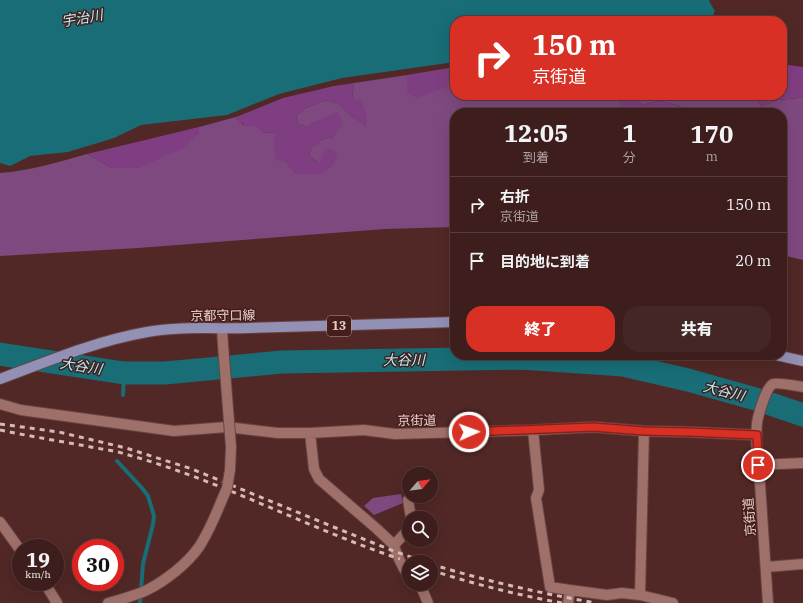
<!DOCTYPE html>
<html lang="ja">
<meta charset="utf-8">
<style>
body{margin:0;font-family:"IBM Plex Serif","Noto Sans JP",serif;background:#442725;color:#f1f3f6;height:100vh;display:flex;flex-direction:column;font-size:15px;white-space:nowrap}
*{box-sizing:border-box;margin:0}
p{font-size:13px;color:#ada2a3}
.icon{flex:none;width:22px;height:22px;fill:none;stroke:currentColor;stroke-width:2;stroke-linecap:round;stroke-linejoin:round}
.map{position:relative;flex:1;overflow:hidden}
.drawer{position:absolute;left:450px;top:108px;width:337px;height:252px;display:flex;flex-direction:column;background:#3d1e1c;border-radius:16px;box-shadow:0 4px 16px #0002,0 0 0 1px #563c3b}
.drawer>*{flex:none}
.hud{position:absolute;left:450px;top:16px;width:337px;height:84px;border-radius:16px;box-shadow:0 4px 16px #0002,0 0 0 1px #563c3b;background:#d93025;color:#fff;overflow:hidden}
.needle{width:26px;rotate:62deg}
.buttons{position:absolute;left:402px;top:467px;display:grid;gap:8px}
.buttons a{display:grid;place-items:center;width:36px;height:36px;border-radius:50%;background:#3d1e1c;box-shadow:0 4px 16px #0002,0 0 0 1px #563c3b;font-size:20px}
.speed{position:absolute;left:12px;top:539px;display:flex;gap:8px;font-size:20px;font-weight:700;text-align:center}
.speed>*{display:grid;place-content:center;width:52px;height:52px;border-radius:50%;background:#3d1e1c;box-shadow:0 4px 16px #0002,0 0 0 1px #563c3b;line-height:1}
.speed small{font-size:10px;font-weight:400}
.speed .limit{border:6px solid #d22;background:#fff;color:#111}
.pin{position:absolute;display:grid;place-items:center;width:34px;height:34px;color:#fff;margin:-17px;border:2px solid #fff;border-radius:50%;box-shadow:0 1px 4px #0007}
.me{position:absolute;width:44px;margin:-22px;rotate:88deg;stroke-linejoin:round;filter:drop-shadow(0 0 3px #0008)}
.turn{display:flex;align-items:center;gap:14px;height:84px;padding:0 16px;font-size:18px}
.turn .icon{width:52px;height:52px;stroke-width:2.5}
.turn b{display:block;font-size:28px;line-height:34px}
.eta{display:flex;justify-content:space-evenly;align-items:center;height:68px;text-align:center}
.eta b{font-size:24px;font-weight:800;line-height:28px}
.primary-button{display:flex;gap:8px;margin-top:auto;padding:8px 16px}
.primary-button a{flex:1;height:46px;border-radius:16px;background:#d93025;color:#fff;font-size:16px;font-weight:800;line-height:46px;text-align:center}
.primary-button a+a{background:#442725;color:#f1f3f6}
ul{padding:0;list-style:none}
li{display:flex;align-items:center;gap:12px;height:56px;padding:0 16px;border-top:1px solid #563c3b}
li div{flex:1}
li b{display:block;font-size:15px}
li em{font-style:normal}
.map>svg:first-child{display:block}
.green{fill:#7e497f}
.forest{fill:#803e82}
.water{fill:#186d77}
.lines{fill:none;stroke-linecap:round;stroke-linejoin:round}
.stream{stroke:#186d77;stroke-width:4}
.river{stroke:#186d77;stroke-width:23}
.street-casing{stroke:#674442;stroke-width:12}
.secondary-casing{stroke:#674442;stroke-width:12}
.primary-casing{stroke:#674442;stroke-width:12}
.street{stroke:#9f706a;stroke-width:10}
.secondary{stroke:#9f706a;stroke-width:10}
.primary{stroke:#9390b5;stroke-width:10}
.rail{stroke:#d6bab6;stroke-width:3;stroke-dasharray:5 5;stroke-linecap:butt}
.secondary-bridge-casing{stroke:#674442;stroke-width:12;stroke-linecap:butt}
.secondary-bridge{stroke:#9f706a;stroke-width:10}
.route-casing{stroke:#8d1f18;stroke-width:10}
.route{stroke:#d93025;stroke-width:7}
.labels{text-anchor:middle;stroke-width:3;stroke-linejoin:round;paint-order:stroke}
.shield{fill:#451e1b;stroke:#b79996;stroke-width:1}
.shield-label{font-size:12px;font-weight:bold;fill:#e8ceca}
.street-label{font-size:13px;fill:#e8ceca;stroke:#451e1b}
.water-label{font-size:14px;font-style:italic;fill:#b2f1f9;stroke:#451e1b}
</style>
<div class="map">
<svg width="803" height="603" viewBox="0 0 803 603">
<rect width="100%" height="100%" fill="#512825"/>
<path class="green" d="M 407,75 L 407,93 L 450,78 L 455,78 L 455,95 L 620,95 L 621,106 L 625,113 L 455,113 L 455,227 L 385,229 L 138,248 L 0,256 L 0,173 C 29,171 59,162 87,154 L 112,168 L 199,133 L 199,127 L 236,117 L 243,125 L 257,126 L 263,132 L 276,133 L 285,161 L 295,173 L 307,173 L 320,164 L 309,156 L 311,148 L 323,139 L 334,137 L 317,121 L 308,127 L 298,124 L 296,115 L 306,108 L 325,100 L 338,103 L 353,117 L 366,126 L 352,99 L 354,83 Z
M 633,95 L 684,95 L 687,98 L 697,95 L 751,95 L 762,106 L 778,100 L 798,98 L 803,96 L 803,260 L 782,255 L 782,113 L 684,113 L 681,106 L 659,101 L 642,105 Z
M 401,494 L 403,503 L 374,515 L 364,506 L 373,498 Z"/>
<path class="forest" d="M 782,64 L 803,67 L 803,96 L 798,98 L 778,100 L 762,106 L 751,95 L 782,95 Z
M 455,67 L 455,78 L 450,78 L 447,87 L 417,98 L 407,93 L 407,75 Z
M 354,83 L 352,98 L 362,101 L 367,118 L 366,127 L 353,117 L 338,103 L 325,100 L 306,108 L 296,115 L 298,124 L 308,127 L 317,121 L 337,112 L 343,123 L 334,137 L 323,139 L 311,148 L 309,156 L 320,164 L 323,153 L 330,148 L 338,154 L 334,164 L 322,174 L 295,174 L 285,161 L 276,160 L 273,142 L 276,133 L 263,132 L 257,126 C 245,128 243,125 236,117 L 283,98 L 334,86 Z
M 620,95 L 633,95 L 642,105 L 659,101 L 681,106 L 684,113 L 625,113 L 621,106 Z
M 199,127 L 199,133 L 183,148 L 139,168 L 112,168 L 87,154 Z"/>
<path class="water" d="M 0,0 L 710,0 L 709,1 L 715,11 L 711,21 L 455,21 L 455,62 L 342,78 L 279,94 L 227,115 L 141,125 L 114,138 L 68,152 L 30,156 L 10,166 L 0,163 Z"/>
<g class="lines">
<path class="stream" d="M 123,395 L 124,373
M 117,461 L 142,488 L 148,496 L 154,516 L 153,524 L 143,564 L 140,603"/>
<path class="river" d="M 0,354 L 124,373 L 165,373 L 282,362 L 520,358 L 623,365 L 688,380 L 759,400 L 803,415"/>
<defs>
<path id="street" d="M 533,430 L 539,490 L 536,498 L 550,587 L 570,590
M 174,431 L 227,427 L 278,433 L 310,433 L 364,430 L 395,434 L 533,430 L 593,427 L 644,431 L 689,432 L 757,435
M 310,433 L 314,469 L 319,479 L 377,529 L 394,545 L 395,549 L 399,559 L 404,569 L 409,575
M 758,465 L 803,463
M 408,500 L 411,518
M 394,545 L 409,529
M 766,567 L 803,564
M 419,584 L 422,589 L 428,603
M 640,595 L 673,603
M 568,603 L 570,590 L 607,595 L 622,593 L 640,595 L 644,431
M 768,603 C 765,563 763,524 760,484 C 758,466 755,441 757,423 C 758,416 766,387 773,384 C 777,382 797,386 803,387"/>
<path id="secondary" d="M 222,329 L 223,345
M 0,404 L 21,410 L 174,431
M 0,522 L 21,551
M 44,582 L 57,603
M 108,603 C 121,599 135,596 147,590 C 165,581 187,564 199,547 C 208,533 215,517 221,502"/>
<path id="primary" d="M 776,355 L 803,361
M 0,379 C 48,361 96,341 147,332 C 180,326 215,329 249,328 C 318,326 386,324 455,322"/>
</defs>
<use href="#street" class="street-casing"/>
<use href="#secondary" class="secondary-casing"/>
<use href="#primary" class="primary-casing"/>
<use href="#street" class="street"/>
<use href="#secondary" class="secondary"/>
<use href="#primary" class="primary"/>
<path class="rail" d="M 0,424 L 59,432 L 126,448 L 192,469 L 336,528 L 396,552 L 426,562
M 0,430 C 29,436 58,441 86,446 C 99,449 113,450 125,454 C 220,480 307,528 400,559
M 431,564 C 485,581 540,593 596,603
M 431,570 C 473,584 518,595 562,603"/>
<defs>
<path id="secondary-bridge" d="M 221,502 L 227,488 L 230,470 L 231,447 L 223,345"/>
</defs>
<use href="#secondary-bridge" class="secondary-bridge-casing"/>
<use href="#secondary-bridge" class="secondary-bridge"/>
</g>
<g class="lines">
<defs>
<path id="route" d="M 469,432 L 593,427 L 644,431 L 689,432 L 757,435 L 758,465"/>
</defs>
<use href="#route" class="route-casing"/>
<use href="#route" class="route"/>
</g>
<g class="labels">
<rect class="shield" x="327" y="316" width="24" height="20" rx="3"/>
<g class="shield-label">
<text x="339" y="330">13</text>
</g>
<g class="street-label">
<text transform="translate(223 315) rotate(-1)" y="5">京都守口線</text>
<text transform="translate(417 420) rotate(-1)" y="5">京街道</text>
<text transform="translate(749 517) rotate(-94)" y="5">京街道</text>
</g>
<g class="water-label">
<text transform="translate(82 18) rotate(-10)" y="5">宇治川</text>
<text transform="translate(404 360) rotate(-1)" y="5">大谷川</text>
<text transform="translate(81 366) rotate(9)" y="5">大谷川</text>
<text transform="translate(724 391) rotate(14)" y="5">大谷川</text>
</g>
</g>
</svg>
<div class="buttons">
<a><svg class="needle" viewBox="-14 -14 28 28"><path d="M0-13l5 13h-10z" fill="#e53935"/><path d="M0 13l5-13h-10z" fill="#ada2a3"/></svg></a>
<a><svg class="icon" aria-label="search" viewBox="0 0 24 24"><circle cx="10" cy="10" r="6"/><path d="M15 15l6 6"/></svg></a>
<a><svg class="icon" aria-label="layers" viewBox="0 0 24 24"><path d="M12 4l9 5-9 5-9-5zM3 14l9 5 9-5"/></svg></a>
</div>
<div class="speed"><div>19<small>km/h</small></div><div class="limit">30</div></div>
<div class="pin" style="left:758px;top:465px;background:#d93025"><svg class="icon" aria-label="arrive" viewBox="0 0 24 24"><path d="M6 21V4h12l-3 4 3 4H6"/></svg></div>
<svg class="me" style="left:469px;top:432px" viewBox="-20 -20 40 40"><circle r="17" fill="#d93025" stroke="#fff" stroke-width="3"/><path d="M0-11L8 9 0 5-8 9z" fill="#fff"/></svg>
<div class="hud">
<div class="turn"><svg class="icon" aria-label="right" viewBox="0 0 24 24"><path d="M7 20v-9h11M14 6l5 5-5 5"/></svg><div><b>150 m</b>京街道</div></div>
</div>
<section class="drawer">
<div class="eta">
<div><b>12:05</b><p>到着</p></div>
<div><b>1</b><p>分</p></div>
<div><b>170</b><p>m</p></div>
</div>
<ul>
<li><svg class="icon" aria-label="right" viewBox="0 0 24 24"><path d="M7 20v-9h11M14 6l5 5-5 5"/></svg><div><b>右折</b><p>京街道</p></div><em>150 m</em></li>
<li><svg class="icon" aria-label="arrive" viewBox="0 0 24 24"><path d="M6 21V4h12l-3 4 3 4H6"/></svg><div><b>目的地に到着</b></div><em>20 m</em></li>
</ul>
<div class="primary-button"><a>終了</a><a>共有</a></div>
</section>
</div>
